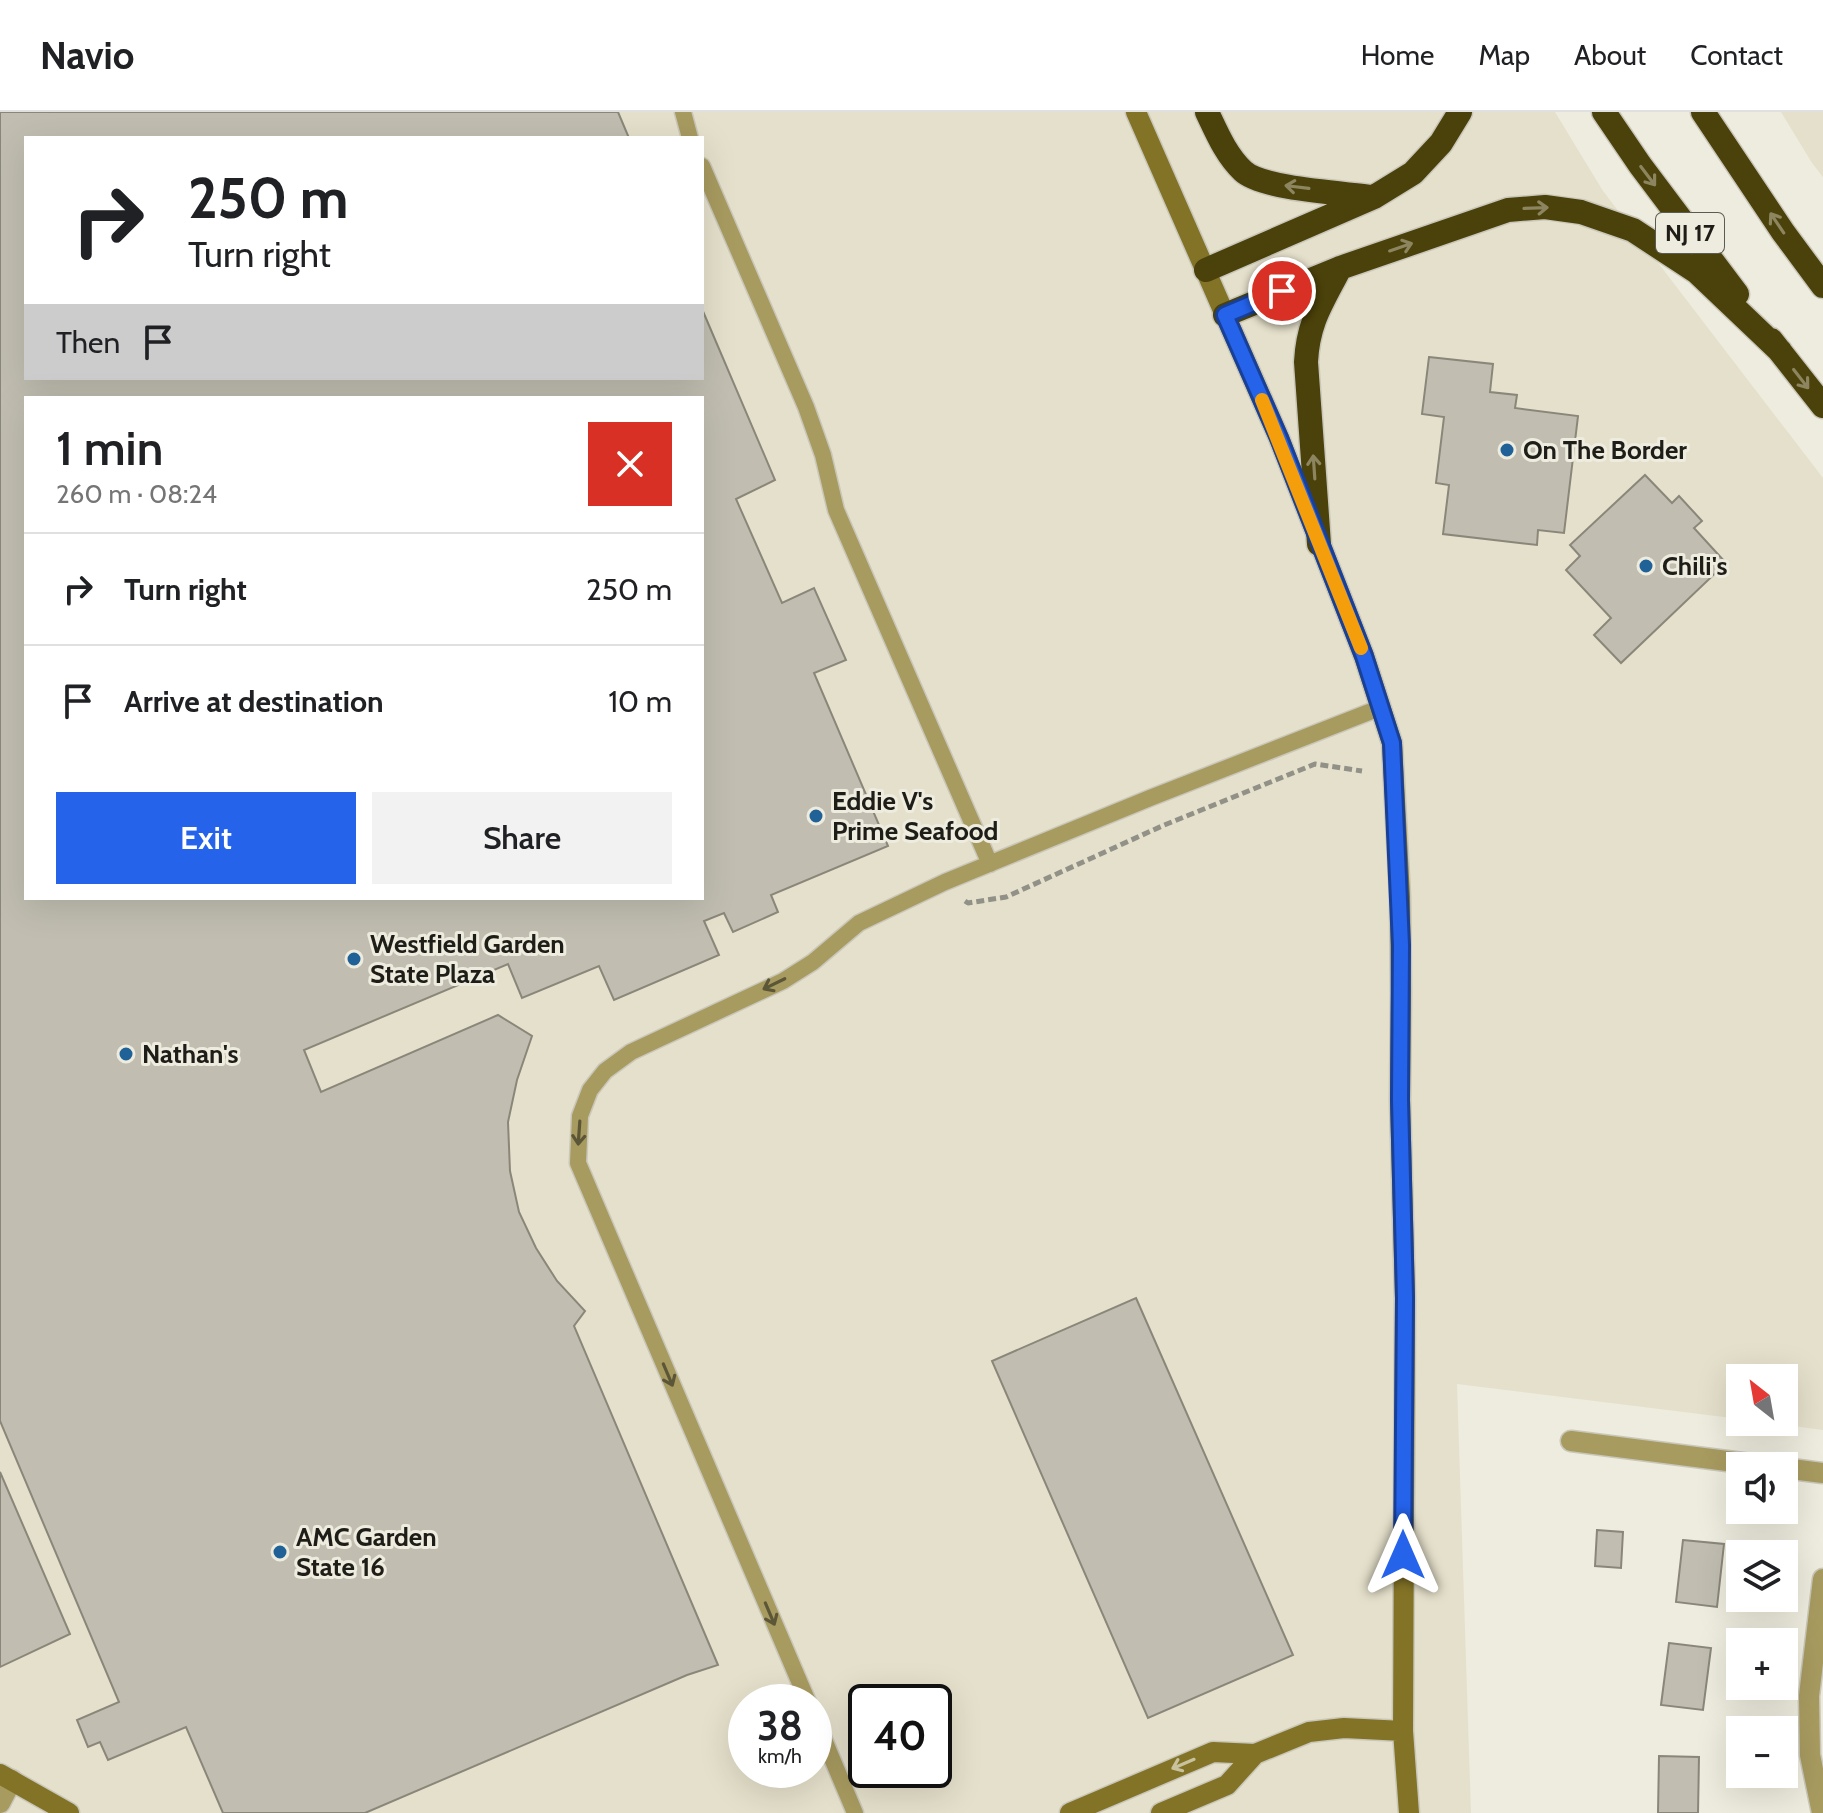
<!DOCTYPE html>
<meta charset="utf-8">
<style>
body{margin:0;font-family:Cabin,sans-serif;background:#f2f2f2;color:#202124;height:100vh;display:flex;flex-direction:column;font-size:30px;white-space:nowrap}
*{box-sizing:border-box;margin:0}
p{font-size:26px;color:#757577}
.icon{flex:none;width:44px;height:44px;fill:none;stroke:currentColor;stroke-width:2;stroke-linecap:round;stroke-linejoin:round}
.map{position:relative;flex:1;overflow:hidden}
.details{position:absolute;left:24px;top:284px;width:680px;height:504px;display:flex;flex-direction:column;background:#fff;border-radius:0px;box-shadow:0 8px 32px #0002}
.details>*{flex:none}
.top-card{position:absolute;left:24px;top:24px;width:680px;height:244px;border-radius:0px;box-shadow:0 8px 32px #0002;background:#fff;color:#202124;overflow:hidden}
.needle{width:52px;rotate:329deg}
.controls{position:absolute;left:1726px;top:1252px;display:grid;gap:16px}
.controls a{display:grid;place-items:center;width:72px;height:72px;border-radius:0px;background:#fff;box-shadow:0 8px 32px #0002;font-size:40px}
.speed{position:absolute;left:728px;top:1572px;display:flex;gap:16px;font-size:40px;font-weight:700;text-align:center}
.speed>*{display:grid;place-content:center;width:104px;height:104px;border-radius:50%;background:#fff;box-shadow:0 8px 32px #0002;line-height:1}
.speed small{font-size:20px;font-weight:400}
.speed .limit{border:4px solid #111;border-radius:12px;background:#fff;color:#111}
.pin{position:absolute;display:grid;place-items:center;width:68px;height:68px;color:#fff;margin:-34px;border:4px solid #fff;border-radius:50%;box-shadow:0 2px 8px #0007}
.me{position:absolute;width:88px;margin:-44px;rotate:0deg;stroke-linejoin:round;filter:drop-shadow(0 0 6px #0008)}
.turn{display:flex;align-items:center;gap:28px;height:168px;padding:0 32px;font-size:36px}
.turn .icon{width:104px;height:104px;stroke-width:2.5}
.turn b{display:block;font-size:56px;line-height:68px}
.then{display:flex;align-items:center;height:76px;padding:0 32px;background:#0003;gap:16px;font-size:30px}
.round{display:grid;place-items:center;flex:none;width:84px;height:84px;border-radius:0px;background:#f2f2f2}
.head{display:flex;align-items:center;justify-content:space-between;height:136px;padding:0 32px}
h1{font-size:48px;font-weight:600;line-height:60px}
.cta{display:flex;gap:16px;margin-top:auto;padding:16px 32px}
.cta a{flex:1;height:92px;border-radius:0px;background:#2563eb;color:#fff;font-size:32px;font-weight:600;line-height:92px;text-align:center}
.cta a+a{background:#f2f2f2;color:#202124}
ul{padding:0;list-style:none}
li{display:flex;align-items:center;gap:24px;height:112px;padding:0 32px;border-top:2px solid #e0e0e0}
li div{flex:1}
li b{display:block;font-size:30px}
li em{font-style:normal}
header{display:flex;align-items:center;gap:48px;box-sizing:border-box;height:112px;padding:0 40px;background:#fff;border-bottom:2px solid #e0e0e0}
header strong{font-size:38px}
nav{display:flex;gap:44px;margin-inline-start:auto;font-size:28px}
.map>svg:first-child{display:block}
.built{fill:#e5e0cb;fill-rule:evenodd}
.building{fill:#c1beb1;stroke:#8a877a;stroke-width:2;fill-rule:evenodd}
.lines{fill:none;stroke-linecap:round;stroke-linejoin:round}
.lane-casing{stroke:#c9c7ba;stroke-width:19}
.street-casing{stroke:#c9c7ba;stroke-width:23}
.secondary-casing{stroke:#c9c7ba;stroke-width:23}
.highway-casing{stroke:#c9c7ba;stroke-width:27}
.path{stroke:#929187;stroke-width:5;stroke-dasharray:8 4;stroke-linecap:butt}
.lane{stroke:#a89b60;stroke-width:16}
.street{stroke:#a89b60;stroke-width:20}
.secondary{stroke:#837327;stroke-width:20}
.highway{stroke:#4b410a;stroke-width:24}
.oneway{stroke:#8c855f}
.oneway2{stroke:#5c5638}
.oneway3{stroke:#c9c29e}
.route-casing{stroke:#184099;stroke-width:20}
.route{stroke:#2563eb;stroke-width:14}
.slow{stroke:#f59e0b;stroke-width:14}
.poi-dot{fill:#206297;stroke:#eeecde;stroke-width:3}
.labels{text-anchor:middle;stroke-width:6;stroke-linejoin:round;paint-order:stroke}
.shield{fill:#eeecde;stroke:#5c5b53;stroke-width:2}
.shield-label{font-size:24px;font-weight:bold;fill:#1e1d18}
.poi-label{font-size:26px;font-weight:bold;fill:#1e1d18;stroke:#eeecde;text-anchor:start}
</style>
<header>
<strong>Navio</strong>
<nav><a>Home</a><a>Map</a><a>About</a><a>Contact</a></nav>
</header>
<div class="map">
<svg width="1823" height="1701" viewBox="0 0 1823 1701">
<rect width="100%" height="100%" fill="#eeecde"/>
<path class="built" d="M 0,0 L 1555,0 L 1603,79 L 1823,366 L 1823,1318 L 1762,1310 L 1784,1310 L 1784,1266 L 1740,1266 L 1740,1307 L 1457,1272 L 1471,1701 L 0,1701 ZM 26,26 L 702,26 L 702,266 L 26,266 ZM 26,286 L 702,286 L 702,786 L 26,786 ZM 746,1590 L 814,1590 L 814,1658 L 746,1658 ZM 866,1590 L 934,1590 L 934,1658 L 866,1658 Z
M 1781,0 L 1823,0 L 1823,65 L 1812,51 Z"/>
<path class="building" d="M 0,0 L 618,0 L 629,26 L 26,26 L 26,266 L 702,266 L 702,197 L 775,368 L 736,387 L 782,491 L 814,476 L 846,548 L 814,561 L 888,734 L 771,783 L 778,800 L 733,820 L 724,801 L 704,809 L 719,843 L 614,888 L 599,854 L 522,886 L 508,852 L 304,938 L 321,980 L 498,903 L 532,924 L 517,968 L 508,1010 L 510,1059 L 519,1100 L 536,1136 L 557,1169 L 585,1199 L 574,1214 L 718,1553 L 687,1563 L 365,1701 L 223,1701 L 186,1615 L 108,1648 L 100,1630 L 88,1635 L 77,1608 L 119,1590 L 0,1309 ZM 26,286 L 702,286 L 702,786 L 26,786 Z
M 1429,245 L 1493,252 L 1490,280 L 1517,283 L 1515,296 L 1578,304 L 1564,421 L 1538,418 L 1537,433 L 1443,422 L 1449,373 L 1436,371 L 1444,305 L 1422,302 Z
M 1645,363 L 1672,391 L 1679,384 L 1702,409 L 1694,416 L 1726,451 L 1621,551 L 1594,523 L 1611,506 L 1566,458 L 1580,444 L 1570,433 Z
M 1136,1186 L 1293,1543 L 1148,1606 L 992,1249 Z
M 0,1360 L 70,1522 L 0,1555 Z
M 1597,1418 L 1623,1420 L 1621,1456 L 1595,1454 Z
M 1683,1428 L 1724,1432 L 1717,1495 L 1676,1490 Z
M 1669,1531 L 1711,1536 L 1703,1598 L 1661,1593 Z
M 1659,1644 L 1699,1645 L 1698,1701 L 1658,1701 Z"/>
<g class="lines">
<defs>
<path id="lane" d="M 683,0 L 690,26
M 702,54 L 806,295 L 823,343 L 836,398 L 990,752
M 808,1590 L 578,1051 L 580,1004 L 590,978 L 605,959 L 631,940 L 783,869 L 813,850 L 859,811 L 945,770 L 1150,686 L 1382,595
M 814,1604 L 855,1701"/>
<path id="street" d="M 1571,1329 L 1766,1354
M 1784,1356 L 1823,1361
M 0,1691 L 12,1668
M 1822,1701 L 1810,1643 L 1809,1584 L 1823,1467"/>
<path id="secondary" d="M 1136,0 L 1279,326 L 1364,544 L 1392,631 L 1400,785 L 1401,881 L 1400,988 L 1405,1186 L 1403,1619
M 0,1662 L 69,1701
M 1070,1701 L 1213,1640 L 1255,1642 L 1309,1620 L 1344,1616 L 1403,1619 L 1409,1701
M 1161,1701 L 1227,1673 L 1255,1642"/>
<path id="highway" d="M 1207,0 C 1217,21 1226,43 1243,59 C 1262,77 1344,81 1372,85
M 1604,0 L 1640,53 L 1737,182
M 1703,0 L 1783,120 L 1823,174
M 1206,158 L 1374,85 L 1413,61 L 1441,31 L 1460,0
M 1225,203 L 1340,156 L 1508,98 L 1545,95 L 1581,100 L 1633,118 L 1697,160 L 1780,239
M 1771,228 L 1823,294
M 1319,432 L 1306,250 C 1308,210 1322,191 1340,156"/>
</defs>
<use href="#lane" class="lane-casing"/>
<use href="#street" class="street-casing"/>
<use href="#secondary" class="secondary-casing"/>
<use href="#highway" class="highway-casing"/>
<path class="path" d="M 965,789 L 968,791 L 1006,785 L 1162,714 L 1315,652 L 1362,659"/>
<use href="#lane" class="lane"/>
<use href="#street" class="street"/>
<use href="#secondary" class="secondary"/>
<use href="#highway" class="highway"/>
</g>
<defs><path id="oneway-shaft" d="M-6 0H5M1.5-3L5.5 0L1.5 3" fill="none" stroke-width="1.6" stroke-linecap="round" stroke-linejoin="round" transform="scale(2)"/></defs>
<g class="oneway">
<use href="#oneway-shaft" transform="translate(1648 64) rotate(53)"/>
<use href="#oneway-shaft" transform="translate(1297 75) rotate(-173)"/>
<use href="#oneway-shaft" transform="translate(1536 96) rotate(-2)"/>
<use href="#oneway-shaft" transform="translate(1777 111) rotate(-124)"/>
<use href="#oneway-shaft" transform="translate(1401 135) rotate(-19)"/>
<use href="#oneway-shaft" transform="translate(1801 267) rotate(52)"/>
<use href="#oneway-shaft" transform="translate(1314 355) rotate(-94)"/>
</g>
<g class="oneway2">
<use href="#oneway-shaft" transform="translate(774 872) rotate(154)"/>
<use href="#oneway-shaft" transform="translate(579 1021) rotate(94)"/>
<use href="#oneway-shaft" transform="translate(668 1263) rotate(67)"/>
<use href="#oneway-shaft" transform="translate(770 1502) rotate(67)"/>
</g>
<use class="oneway3" href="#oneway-shaft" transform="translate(1183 1652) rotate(157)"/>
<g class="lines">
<defs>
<path id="route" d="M 1282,179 L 1225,203 L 1279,326 L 1364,544 L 1392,631 L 1401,833 L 1400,988 L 1405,1186 L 1403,1443"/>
</defs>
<use href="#route" class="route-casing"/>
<use href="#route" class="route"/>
<path class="slow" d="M 1262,288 L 1361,536"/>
</g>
<g class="poi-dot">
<circle cx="1507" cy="338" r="8"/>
<circle cx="1646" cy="454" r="8"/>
<circle cx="816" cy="704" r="8"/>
<circle cx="354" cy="847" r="8"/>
<circle cx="126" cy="942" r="8"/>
<circle cx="280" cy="1440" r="8"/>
</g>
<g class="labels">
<rect class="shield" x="1656" y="101" width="68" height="40" rx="6"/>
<g class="shield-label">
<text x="1690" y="129">NJ 17</text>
</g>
<g class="poi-label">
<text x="1523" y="347">On The Border</text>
<text x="1662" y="463">Chili's</text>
<text x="832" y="698">Eddie V's<tspan x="832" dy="30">Prime Seafood</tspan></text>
<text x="370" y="841">Westfield Garden<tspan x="370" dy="30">State Plaza</tspan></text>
<text x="142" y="951">Nathan's</text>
<text x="296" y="1434">AMC Garden<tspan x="296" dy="30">State 16</tspan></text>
</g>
</g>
</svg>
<div class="controls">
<a><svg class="needle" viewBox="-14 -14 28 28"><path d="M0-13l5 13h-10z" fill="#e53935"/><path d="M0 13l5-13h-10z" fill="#757577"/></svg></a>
<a><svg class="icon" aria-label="sound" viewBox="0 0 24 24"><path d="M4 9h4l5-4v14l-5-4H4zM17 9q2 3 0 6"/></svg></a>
<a><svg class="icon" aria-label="layers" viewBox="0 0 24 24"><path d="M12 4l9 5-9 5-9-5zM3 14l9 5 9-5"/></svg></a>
<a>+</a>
<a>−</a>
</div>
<div class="speed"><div>38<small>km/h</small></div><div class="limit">40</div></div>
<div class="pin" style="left:1282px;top:179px;background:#d93025"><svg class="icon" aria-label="arrive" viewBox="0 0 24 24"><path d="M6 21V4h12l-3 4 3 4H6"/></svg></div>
<svg class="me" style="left:1403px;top:1443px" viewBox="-20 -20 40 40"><path d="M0-17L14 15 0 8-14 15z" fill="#2563eb" stroke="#fff" stroke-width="4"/></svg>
<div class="top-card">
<div class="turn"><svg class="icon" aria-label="right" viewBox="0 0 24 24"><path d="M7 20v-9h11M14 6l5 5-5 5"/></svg><div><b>250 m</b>Turn right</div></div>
<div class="then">Then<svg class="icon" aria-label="arrive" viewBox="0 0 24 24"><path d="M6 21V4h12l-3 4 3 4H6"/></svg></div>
</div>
<section class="details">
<div class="head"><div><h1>1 min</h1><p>260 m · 08:24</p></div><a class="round" style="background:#d93025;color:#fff"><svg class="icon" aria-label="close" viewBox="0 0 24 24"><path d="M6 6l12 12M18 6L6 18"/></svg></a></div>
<ul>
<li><svg class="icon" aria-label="right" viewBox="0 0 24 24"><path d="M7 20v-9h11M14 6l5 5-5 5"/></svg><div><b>Turn right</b></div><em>250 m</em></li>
<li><svg class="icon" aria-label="arrive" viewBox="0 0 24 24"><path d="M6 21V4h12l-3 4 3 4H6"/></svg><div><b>Arrive at destination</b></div><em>10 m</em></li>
</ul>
<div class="cta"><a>Exit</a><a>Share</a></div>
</section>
</div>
